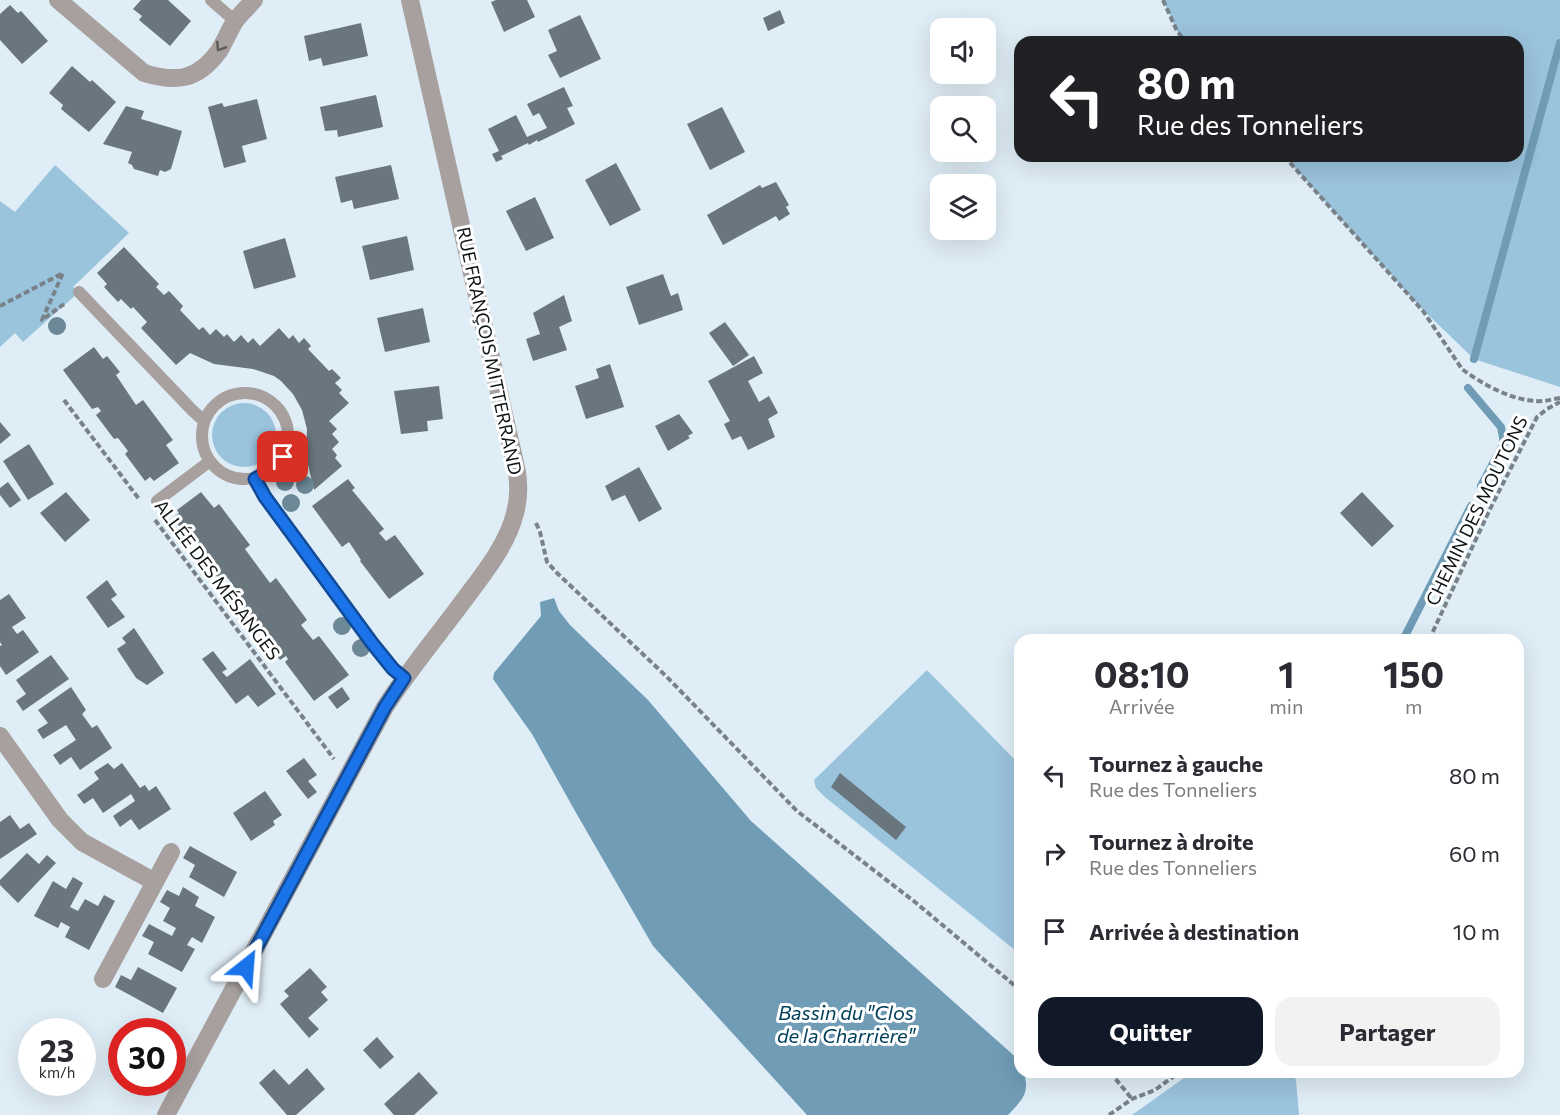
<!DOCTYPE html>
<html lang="fr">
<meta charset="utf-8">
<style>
body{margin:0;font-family:Commissioner,sans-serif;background:#f2f2f3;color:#2b2b33;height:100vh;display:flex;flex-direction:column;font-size:22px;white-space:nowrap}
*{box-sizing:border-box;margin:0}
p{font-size:20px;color:#7c7c81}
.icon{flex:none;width:33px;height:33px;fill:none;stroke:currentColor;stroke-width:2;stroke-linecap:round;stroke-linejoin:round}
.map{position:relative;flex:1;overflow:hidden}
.side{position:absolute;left:1014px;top:634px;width:510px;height:444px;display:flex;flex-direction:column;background:#fff;border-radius:18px;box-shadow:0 6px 24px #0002}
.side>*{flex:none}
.guide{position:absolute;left:1014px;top:36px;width:510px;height:126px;border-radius:18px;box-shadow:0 6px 24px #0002;background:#202124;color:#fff;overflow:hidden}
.buttons{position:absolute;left:930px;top:18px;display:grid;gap:12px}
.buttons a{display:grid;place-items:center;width:66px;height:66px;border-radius:12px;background:#fff;box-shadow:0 6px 24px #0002;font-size:30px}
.speed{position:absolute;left:18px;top:1018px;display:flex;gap:12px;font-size:30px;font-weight:700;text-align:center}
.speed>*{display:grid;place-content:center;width:78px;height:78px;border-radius:50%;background:#fff;box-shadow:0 6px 24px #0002;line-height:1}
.speed small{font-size:15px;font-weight:400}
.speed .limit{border:9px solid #d22;background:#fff;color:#111}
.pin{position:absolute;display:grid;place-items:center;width:51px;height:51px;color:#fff;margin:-26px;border-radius:12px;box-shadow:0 3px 9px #0006}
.me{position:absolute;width:66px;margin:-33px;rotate:28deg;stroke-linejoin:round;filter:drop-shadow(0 0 4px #0008)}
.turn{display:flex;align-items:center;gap:21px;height:126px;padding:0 24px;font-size:27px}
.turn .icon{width:78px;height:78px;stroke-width:2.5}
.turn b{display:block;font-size:42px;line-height:51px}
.eta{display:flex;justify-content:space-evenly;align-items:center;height:102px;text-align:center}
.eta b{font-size:36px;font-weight:700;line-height:42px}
.primary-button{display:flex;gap:12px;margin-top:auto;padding:12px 24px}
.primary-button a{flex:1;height:69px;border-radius:18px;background:#111827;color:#fff;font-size:24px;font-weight:700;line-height:69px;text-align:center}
.primary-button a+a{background:#f2f2f3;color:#2b2b33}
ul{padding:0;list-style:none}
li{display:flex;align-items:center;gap:18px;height:78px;padding:0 24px}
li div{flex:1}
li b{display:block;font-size:22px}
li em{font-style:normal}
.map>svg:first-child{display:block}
.green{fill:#9ac3dc}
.water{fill:#709cb6}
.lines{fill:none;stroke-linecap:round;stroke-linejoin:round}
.stream{stroke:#709cb6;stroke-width:8}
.building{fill:#69767e}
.path{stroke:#788288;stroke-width:4;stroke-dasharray:6 3;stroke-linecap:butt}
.lane{stroke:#a7a09e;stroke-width:12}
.street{stroke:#a7a09e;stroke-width:18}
.tree{fill:#6c8796}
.oneway{stroke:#5c5a5b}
.route-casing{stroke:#114b97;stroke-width:15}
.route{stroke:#1a73e8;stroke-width:10}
.labels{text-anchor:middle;stroke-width:6;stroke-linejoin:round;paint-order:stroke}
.street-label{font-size:18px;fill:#101518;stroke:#fff}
.water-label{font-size:20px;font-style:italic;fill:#01405b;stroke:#fff}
</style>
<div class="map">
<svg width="1560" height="1115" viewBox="0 0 1560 1115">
<rect width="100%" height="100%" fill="#dfedf6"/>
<path class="green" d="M 1163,0 L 1560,0 L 1560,387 L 1474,359 L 1417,304 L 1284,156 L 1518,156 L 1518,42 L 1186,42 L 1177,31 Z
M 55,165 L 129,233 L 73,287 L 79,292 L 23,342 L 15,333 L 0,347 L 0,201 L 15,212 Z
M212 435a32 32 0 1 1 64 0a32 32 0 1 1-64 0Z
M 927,670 L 1020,765 L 1020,954 L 825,797 L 816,788 L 814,780 Z
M 1191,1073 L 1283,1073 L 1296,1079 L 1299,1115 L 1132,1115 Z"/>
<path class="water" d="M 554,598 L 559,611 L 570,625 L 648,700 L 751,821 L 1020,1061 L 1020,1072 L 1024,1073 C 1030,1094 1022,1100 1008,1115 L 807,1115 L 653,946 L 575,811 L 532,734 L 493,679 L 494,673 L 541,616 L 540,602 Z"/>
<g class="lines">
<path class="stream" d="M 1474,359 L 1560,43
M 1468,388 L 1501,427 L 1504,443 L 1481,486
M 1403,640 L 1471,506"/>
</g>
<path class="building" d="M 141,0 L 168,0 L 191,21 L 170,46 L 139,20 L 142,16 L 133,9 Z
M 496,0 L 527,0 L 535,17 L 504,32 L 491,2 Z
M 10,5 L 18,13 L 21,11 L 48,41 L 22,64 L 0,40 L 0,14 Z
M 780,10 L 785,23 L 768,31 L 763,18 Z
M 580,15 L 601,59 L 560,78 L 548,55 L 557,51 L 548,30 Z
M 361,23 L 368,56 L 323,66 L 321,58 L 309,61 L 304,36 Z
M 72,66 L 90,82 L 92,80 L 116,102 L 89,132 L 61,109 L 63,105 L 49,93 Z
M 564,87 L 573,106 L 567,108 L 575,124 L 538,142 L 537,140 L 529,145 L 528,143 L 501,156 L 503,159 L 496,162 L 492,154 L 499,151 L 488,129 L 516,115 L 527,137 L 547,128 L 539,113 L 533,116 L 527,104 Z
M 376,95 L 383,127 L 338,137 L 337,130 L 325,131 L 320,107 Z
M 257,99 L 267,139 L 242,146 L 246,162 L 224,168 L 208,107 L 222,103 L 224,107 Z
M 126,106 L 144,111 L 141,119 L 182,131 L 171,169 L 165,172 L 160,170 L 158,176 L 134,169 L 132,165 L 128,163 L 132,152 L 103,144 Z
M 722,107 L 745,152 L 710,170 L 687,124 Z
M 616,163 L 641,210 L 610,226 L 585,180 Z
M 391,165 L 399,199 L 354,209 L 352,200 L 341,203 L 335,177 Z
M 776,182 L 789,205 L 786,207 L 790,214 L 779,221 L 776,216 L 723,245 L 707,215 L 760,185 L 762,188 Z
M 535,197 L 554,238 L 526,251 L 506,211 Z
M 407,236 L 414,270 L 370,280 L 362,246 Z
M 285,238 L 296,277 L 254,289 L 243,251 Z
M 124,247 L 159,284 L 156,287 L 164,295 L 169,291 L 183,306 L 180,310 L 199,330 L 203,327 L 210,335 L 216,329 L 224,337 L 227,334 L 234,342 L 241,335 L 248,343 L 253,338 L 260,346 L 279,328 L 289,339 L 293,335 L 299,343 L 304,338 L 311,346 L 308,349 L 329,371 L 332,369 L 341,378 L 335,383 L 342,390 L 339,393 L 349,403 L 329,421 L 337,429 L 332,434 L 339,442 L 332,449 L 337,455 L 335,458 L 342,466 L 314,490 L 306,456 L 307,429 L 302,410 L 293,394 L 281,381 L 274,376 L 253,369 L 214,364 L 190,353 L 176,365 L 141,328 L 147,322 L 133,307 L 131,309 L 121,299 L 118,302 L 104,287 L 107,284 L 97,273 Z
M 663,274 L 671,296 L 678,293 L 683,310 L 639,325 L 626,287 Z
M 564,295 L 572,321 L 559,327 L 567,350 L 533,361 L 526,339 L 540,334 L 533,313 Z
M 423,308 L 430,342 L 385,352 L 377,318 Z
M 725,322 L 749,355 L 733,366 L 709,333 Z
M 94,347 L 103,359 L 107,356 L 120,372 L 116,375 L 136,405 L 143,400 L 173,440 L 166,445 L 179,463 L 154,481 L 150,477 L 145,481 L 125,454 L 128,451 L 118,438 L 114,439 L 96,415 L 101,411 L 98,407 L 92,409 L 63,370 Z
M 754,356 L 763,373 L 748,381 L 759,402 L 769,396 L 778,413 L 768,419 L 775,437 L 748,450 L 741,436 L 732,440 L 724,424 L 730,421 L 708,381 Z
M 610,364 L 624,407 L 586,419 L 575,386 L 599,378 L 596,369 Z
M 439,386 L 443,419 L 427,421 L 428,431 L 401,434 L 394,391 Z
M 679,414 L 693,433 L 688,436 L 690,438 L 668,451 L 655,426 Z
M 0,422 L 11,435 L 0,444 Z
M 29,444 L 54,484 L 28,500 L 3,461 Z
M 639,467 L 662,509 L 639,522 L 625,495 L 612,501 L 605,486 Z
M 348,479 L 355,488 L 352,490 L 384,529 L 379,533 L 386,541 L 395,535 L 424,574 L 389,599 L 360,561 L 361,560 L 349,542 L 342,547 L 312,506 Z
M 8,482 L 21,500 L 10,508 L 0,495 L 0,488 Z
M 66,492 L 90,520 L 65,542 L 40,513 Z
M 201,492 L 214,508 L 219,504 L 250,545 L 245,549 L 270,583 L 276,578 L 307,620 L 301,625 L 313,640 L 319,636 L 349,675 L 314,701 L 285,662 L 288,659 L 286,656 L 280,660 L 261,633 L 263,632 L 252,616 L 249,618 L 229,591 L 234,587 L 228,578 L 221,582 L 201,555 L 204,553 L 194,538 L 190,540 L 173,518 L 179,513 L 177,510 Z
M 1362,492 L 1394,526 L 1372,547 L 1340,513 Z
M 107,580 L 117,595 L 111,599 L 125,617 L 108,628 L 86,597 Z
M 9,594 L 26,618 L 12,627 L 17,634 L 23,630 L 39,652 L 6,675 L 0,666 L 0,646 L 2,645 L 0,642 L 0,600 Z
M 134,628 L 164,673 L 147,685 L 136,678 L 117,649 L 126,643 L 122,638 Z
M 213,651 L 227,669 L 222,672 L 227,677 L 250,659 L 276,694 L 258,707 L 248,695 L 236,704 L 202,659 Z
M 51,655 L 69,679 L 23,711 L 16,701 L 26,694 L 16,680 Z
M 71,687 L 86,710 L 82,714 L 92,728 L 97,725 L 112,748 L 80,770 L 71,757 L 60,765 L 53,755 L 76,740 L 66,725 L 43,739 L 37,730 L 48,723 L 38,710 Z
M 342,687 L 350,699 L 337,709 L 328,697 Z
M 304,758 L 317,775 L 308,781 L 317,792 L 308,799 L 286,771 Z
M 108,763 L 114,769 L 122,763 L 140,788 L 145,785 L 149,791 L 156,786 L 171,809 L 139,830 L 131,819 L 120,827 L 113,816 L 135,801 L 131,794 L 103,813 L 93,798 L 84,804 L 77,795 L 99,779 L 94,772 Z
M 840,773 L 906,827 L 896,840 L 831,787 Z
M 265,791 L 282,815 L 273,821 L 275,825 L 251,841 L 233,813 Z
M 10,815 L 20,829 L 29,823 L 37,834 L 0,859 L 0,822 Z
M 190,846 L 237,872 L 224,897 L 189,877 L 195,865 L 183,858 Z
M 27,853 L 39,864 L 47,855 L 56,863 L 18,903 L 0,885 L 0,880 Z
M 73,877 L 83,883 L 70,907 L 78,911 L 85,899 L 98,906 L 104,895 L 115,901 L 89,950 L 65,937 L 70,927 L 61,922 L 58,928 L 34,916 L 53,881 L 66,889 Z
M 183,887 L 199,897 L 195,906 L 215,917 L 202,943 L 192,937 L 187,945 L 195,949 L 182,972 L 148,954 L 154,942 L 142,936 L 149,924 L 172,936 L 176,928 L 163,921 L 170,908 L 160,902 L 167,890 L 179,896 Z
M 138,967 L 177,988 L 163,1013 L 115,987 L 121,975 L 131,980 Z
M 310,968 L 327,987 L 321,992 L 328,1000 L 308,1018 L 319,1029 L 309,1038 L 280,1004 L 289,996 L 284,991 Z
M 377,1037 L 394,1057 L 380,1069 L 363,1050 Z
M 307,1068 L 325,1089 L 296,1115 L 287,1115 L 259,1083 L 274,1069 L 289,1085 Z
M 419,1072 L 438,1093 L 414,1115 L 394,1115 L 384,1104 Z"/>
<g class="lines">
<path class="path" d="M 1163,0 L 1177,31 L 1186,42
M 1284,156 L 1423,311 L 1462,369 C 1482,384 1511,400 1536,401 C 1544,402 1552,399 1560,398
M 0,306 L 63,273 L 42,320 L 64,304
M 64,400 L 139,499
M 155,520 L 334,759
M 536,523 L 540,532 L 547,562 L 557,573 L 666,676 L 797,811 L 915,902 L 1020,990
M 1429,640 L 1490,509 L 1537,417 L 1547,409 L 1560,402
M 1110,1072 L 1132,1099
M 1109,1115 L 1132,1099 L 1155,1090 L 1180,1072"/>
<path class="lane" d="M 211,0 L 235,21
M 79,292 L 192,410 L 204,421
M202 436a43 43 0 1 1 86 0a43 43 0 1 1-86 0Z
M 255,479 L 265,497 L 372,643 L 393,669 L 404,678
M 157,501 L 210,461"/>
<path class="street" d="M 58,0 L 144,73 C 177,83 198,80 219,51 C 225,41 229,31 235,21 C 240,14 248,7 254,0
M 0,736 L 60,820 L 82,842 L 155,882
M 103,979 L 171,852
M 166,1115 L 385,707 C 410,668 440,633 467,596 C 485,572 508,543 515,513 C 519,499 519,486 517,472 L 410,0"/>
</g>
<g class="tree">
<circle cx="57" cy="326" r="9"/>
<circle cx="285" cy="482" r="9"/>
<circle cx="305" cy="485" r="9"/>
<circle cx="291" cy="503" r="9"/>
<circle cx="342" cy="626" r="9"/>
<circle cx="361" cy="648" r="9"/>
</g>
<defs><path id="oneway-chevron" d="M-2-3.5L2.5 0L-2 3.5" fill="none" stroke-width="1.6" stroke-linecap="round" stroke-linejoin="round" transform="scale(1.5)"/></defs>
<use class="oneway" href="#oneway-chevron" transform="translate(220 47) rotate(123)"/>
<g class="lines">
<defs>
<path id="route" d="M 246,967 L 385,707 L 404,678 L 393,669 L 372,643 L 265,497 L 255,479 L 274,468 L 283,457"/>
</defs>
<use href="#route" class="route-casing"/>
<use href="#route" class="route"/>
</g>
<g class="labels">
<g class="street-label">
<text transform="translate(489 351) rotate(78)" y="6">RUE FRANÇOIS MITTERRAND</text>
<text transform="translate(1477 511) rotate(-64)" y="6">CHEMIN DES MOUTONS</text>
<text transform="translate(217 580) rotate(53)" y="6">ALLÉE DES MÉSANGES</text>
</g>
<g class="water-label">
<text x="846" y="1020">Bassin du "Clos<tspan x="846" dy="23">de la Charrière"</tspan></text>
</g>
</g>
</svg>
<div class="buttons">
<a><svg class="icon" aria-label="sound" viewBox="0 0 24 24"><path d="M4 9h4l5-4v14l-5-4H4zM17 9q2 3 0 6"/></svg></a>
<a><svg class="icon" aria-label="search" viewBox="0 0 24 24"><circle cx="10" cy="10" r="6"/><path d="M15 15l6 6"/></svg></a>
<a><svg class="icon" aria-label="layers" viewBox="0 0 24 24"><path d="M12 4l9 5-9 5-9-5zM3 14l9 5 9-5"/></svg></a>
</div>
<div class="speed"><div>23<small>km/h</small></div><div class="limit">30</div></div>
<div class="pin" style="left:283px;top:457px;background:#d93025"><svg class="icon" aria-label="arrive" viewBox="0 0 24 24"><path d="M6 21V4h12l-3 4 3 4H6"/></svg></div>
<svg class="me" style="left:246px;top:967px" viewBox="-20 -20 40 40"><path d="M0-17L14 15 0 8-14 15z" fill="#1a73e8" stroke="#fff" stroke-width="4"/></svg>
<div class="guide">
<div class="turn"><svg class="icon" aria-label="left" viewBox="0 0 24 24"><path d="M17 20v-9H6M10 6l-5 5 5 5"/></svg><div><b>80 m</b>Rue des Tonneliers</div></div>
</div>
<section class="side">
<div class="eta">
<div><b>08:10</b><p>Arrivée</p></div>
<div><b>1</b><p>min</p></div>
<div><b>150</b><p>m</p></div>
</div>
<ul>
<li><svg class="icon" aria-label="left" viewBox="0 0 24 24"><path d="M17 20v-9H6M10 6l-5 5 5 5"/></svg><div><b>Tournez à gauche</b><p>Rue des Tonneliers</p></div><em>80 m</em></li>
<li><svg class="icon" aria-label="right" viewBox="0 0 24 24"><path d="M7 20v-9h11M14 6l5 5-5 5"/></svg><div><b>Tournez à droite</b><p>Rue des Tonneliers</p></div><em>60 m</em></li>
<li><svg class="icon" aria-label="arrive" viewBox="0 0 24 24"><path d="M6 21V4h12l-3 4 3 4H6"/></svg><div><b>Arrivée à destination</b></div><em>10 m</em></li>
</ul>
<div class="primary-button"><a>Quitter</a><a>Partager</a></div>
</section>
</div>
